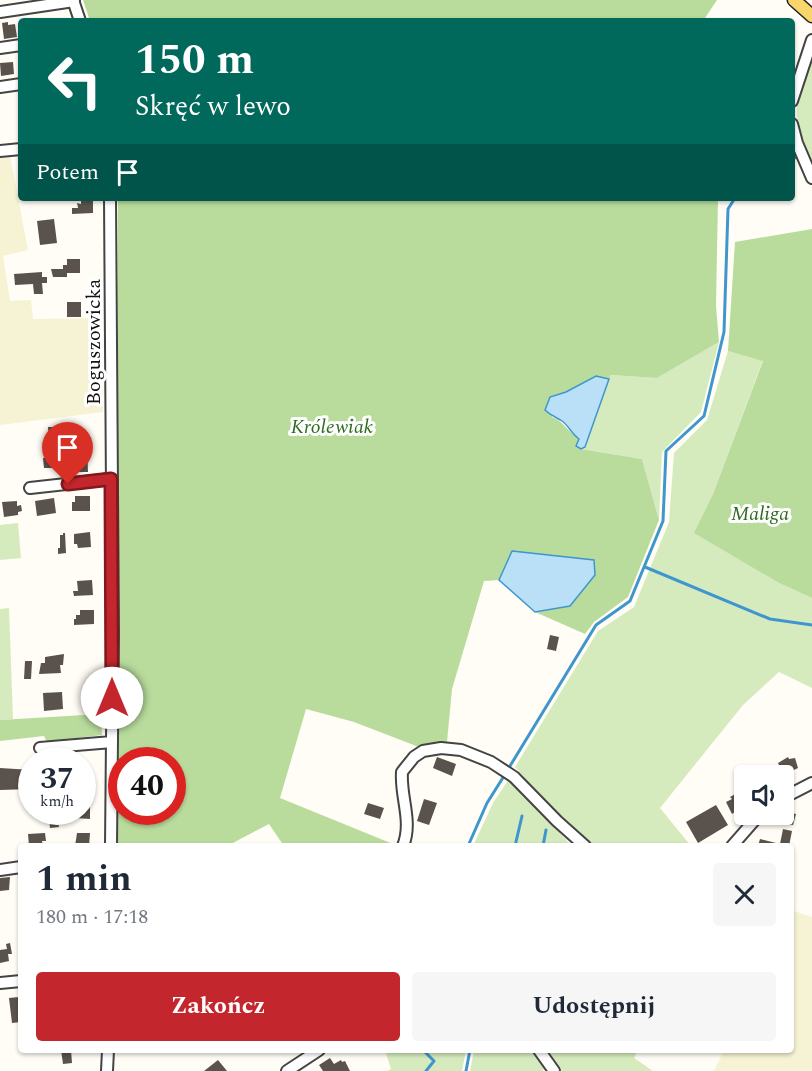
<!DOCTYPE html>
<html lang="pl">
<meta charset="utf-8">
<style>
body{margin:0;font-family:Spectral,serif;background:#f6f6f7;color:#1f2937;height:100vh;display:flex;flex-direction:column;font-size:22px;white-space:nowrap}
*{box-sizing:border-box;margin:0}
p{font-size:20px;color:#747a83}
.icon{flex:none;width:33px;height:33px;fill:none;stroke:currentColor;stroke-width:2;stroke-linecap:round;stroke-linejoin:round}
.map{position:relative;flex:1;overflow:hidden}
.sheet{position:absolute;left:18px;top:843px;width:776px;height:210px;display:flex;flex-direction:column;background:#fff;border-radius:6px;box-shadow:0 2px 4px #0004}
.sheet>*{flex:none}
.banner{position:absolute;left:18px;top:18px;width:777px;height:183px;border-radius:6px;box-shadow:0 2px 4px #0004;background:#00695c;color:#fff;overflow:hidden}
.tools{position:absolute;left:734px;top:765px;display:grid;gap:12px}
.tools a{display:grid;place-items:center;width:60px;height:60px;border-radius:6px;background:#fff;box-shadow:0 2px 4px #0004;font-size:30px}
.speed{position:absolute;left:18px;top:747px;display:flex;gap:12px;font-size:30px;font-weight:700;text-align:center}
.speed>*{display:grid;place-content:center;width:78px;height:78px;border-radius:50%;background:#fff;box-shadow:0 2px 4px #0004;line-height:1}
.speed small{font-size:15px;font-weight:400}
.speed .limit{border:9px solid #d22;background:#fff;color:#111}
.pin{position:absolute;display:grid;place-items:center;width:51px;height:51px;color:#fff;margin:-62px -26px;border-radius:50% 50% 50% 0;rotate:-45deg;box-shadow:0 0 6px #0007}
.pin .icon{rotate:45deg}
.me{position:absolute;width:66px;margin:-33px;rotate:0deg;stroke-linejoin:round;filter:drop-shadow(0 0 4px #0008)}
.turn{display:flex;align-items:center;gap:21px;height:126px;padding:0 18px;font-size:27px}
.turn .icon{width:78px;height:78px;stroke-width:2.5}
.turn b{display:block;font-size:42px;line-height:51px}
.then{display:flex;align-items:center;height:57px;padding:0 18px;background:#0003;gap:12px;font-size:22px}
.round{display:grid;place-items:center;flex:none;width:63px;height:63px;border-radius:6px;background:#f6f6f7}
.overview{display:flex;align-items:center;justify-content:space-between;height:102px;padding:0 18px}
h1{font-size:36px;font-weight:700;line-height:45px}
.action{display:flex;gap:12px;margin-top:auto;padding:12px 18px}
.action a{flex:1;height:69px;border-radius:6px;background:#c4262e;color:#fff;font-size:24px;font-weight:700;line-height:69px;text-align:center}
.action a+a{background:#f6f6f7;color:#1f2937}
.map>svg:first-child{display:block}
.farmland{fill:#f6f3d4}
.green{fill:#d5ebbd}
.forest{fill:#b9dc9c;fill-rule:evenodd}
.water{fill:#b9e0f7;stroke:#3f96cf;stroke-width:1.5}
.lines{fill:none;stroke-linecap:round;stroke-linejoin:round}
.stream{stroke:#3f96cf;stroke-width:3}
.building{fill:#5a524d}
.minor-casing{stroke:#444;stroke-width:14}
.major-casing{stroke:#222;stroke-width:15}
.minor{stroke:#fff;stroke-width:10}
.major{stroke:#f9d66b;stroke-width:12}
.route-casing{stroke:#7f191e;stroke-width:15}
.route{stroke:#c4262e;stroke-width:10}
.labels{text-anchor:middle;stroke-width:6;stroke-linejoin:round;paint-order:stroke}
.street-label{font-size:20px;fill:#111;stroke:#fff}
.park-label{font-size:20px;font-style:italic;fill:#2f6b1f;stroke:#fff}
</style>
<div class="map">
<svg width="812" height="1071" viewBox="0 0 812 1071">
<rect width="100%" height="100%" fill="#fffdf5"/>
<path class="farmland" d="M 10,155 L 28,250 L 3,256 L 10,301 L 31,300 L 33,319 L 101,318 L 103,412 L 0,425 L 0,156 Z
M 791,910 L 812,917 L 812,1071 L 714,1071 L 724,1050 L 790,1050 Z"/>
<path class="green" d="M 812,52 L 812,160 L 809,158 C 789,110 797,98 812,52 Z
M 719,342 L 701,412 L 662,452 L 659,520 L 642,459 L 581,449 L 585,446 L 609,375 L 657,378 Z
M 728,351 L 763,360 L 713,494 L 695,533 L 779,583 L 812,598 L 812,688 L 779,672 L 743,705 L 660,808 L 691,846 L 594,846 L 571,829 L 515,767 L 598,631 L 634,607 L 669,522 L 674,453 L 707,420 Z
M 18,523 L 21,558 L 0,560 L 0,525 Z
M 9,608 L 13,719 L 0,720 L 0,609 Z
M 509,779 L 571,845 L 573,846 L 473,846 L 493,803 Z
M 385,1050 L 466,1050 L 462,1071 L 387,1071 L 391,1069 Z
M 474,1050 L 535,1050 L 544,1067 L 543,1071 L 470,1071 Z
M 546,1050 L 638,1050 L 634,1058 L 653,1071 L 562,1071 Z"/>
<path class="forest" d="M 83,0 L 717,0 L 703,21 L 90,21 Z
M 118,198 L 718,198 L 716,306 L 719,342 L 657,378 L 610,375 L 609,379 L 596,376 L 566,392 L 550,397 L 552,417 C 564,422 568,432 579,439 L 581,449 L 642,459 L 659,520 L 628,597 L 594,622 L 585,634 L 535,612 L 570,606 L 513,551 L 499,580 L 484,581 L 452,689 L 447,742 L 424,749 L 354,722 L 306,709 L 280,798 L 393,844 L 391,846 L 284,846 L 269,824 L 227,846 L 117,846 L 120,664 L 117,487 ZM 122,760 L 172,760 L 172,812 L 122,812 Z
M 812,229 L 812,598 L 779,583 L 694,533 L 713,494 L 763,361 L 728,351 L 735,242 Z
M 101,714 L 102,735 L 47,742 L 44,736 L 0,741 L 0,720 Z"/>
<path class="water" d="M 596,376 L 609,379 L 585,447 L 581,449 L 576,446 L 579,439 C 572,434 568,425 562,421 C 556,417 551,416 545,410 L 550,397 L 566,392 Z
M 512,551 L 594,560 L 595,575 L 570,606 L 535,612 L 499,580 Z"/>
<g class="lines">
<path class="stream" d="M 792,159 L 799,156
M 645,567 L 770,619 L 812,625
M 510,766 L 596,625 L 630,601 L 663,521 L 666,451 L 704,416 L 724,332 L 728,209 L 735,198
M 468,846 L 487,803 L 504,776
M 515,846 L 522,816
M 543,846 L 546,830
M 423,1050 L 434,1061 L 426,1071
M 466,1071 L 470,1050"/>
</g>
<path class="building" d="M 8,22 L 8,25 L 15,24 L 17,37 L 4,39 L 2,23 Z
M 13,62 L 14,74 L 1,76 L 0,63 Z
M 81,199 L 93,199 L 93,213 L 72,214 L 72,208 L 78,208 L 77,203 L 81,204 Z
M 54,219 L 57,243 L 40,245 L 37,221 Z
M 67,259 L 80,259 L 80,273 L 67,273 L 67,277 L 53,277 L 51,269 L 63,269 L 63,265 L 67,265 Z
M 42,272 L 42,277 L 47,277 L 47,283 L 42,283 L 43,294 L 34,294 L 33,284 L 15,285 L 14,274 Z
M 67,302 L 81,302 L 81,317 L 67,317 Z
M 48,427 L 60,427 L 60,438 L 49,439 Z
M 87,444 L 88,472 L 71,472 L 71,462 L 74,462 L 74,446 Z
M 43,458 L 54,458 L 54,468 L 44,468 Z
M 75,496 L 90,496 L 90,511 L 72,511 L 72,502 L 75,502 Z
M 54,498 L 56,513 L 37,516 L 35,501 Z
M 17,501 L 17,506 L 21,505 L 22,511 L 18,512 L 18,515 L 4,517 L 2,502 Z
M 90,532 L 91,547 L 78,548 L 77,544 L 74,544 L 74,534 Z
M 63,533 L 65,533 L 66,553 L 58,554 L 58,548 L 60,548 L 60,535 L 63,535 Z
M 92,580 L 93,595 L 74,596 L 73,591 L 78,591 L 77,581 Z
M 80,610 L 94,610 L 94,624 L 74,625 L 74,619 L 76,619 L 76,615 L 80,615 Z
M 550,635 L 559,637 L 556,651 L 547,649 Z
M 64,654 L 63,665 L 60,665 L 61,673 L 39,674 L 41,663 L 45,663 L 45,657 Z
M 25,661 L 32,661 L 31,679 L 24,679 Z
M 62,692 L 63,709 L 44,711 L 43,693 Z
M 437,757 L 456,764 L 452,776 L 433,768 Z
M 788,757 L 789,759 L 795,758 L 798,768 L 784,775 L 778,763 Z
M 0,768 L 32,770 L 32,789 L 0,790 Z
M 744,789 L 744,805 L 732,814 L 726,802 L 732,799 L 730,797 Z
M 424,799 L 437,803 L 429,825 L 417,821 Z
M 82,801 L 90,801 L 90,819 L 75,818 L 76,812 L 82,812 Z
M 368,803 L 384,808 L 380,819 L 364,814 Z
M 716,805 L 728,825 L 698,843 L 686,822 Z
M 786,812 L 796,814 L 793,825 L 783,823 Z
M 57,817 L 59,827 L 50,828 L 49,818 Z
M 783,829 L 792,831 L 789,846 L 758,846 L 760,839 L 780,844 Z
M 45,833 L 46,841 L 42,841 L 43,846 L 29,846 L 28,834 Z
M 77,833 L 90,833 L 89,846 L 75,846 Z
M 10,877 L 9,890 L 0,891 L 0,878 Z
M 10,943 L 12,954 L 8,954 L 9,961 L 0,963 L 0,950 L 7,949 L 6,944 Z
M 19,997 L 21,1022 L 12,1023 L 9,998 Z
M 61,1050 L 71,1050 L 72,1063 L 63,1064 Z
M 330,1058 L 334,1064 L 341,1060 L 342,1062 L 345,1061 L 350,1071 L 323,1071 L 319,1065 Z
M 218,1060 L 227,1071 L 204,1071 Z"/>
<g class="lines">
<defs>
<path id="minor" d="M 73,0 L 80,21
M 0,12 L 74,1
M 0,48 L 21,45
M 0,87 L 21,84
M 792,101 L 812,40
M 792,124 L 797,143 L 812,178
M 0,151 L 21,149
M 110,198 L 113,634 L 111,846
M 30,488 L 111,479
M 40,748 L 112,742
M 783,798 L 812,783
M 403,846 C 413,821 400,797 402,772 L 414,757 L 423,751 L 441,748 L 461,750 L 491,762 L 514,777 L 557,821 L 585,846
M 732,846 L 760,814
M 0,870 L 21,867
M 0,983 L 21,981
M 539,1050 L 554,1071
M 107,1071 L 108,1050
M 287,1071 L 319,1050"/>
<path id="major" d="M 794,0 L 812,16"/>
</defs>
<use href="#minor" class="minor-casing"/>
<use href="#major" class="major-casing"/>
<use href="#minor" class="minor"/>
<use href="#major" class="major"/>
</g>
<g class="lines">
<defs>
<path id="route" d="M 68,484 L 111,479 L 112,698"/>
</defs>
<use href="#route" class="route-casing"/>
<use href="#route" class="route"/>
</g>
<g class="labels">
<g class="street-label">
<text transform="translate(93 342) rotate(-90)" y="7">Boguszowicka</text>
</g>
<g class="park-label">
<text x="332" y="433">Królewiak</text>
<text x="760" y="520">Maliga</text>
</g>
</g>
</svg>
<div class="tools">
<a><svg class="icon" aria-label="sound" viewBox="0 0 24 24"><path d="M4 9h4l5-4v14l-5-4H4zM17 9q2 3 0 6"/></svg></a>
</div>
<div class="speed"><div>37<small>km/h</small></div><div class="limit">40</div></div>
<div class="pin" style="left:68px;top:484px;background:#d93025"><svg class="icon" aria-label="arrive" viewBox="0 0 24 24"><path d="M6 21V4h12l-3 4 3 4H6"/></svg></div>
<svg class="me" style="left:112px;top:698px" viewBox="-20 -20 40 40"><circle r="19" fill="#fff"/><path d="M0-13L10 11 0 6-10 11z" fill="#c4262e"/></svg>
<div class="banner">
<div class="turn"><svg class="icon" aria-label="left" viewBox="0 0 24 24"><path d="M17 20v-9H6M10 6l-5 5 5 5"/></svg><div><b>150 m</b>Skręć w lewo</div></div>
<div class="then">Potem<svg class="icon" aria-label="arrive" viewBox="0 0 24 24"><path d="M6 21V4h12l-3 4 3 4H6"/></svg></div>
</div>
<section class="sheet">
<div class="overview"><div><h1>1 min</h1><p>180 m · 17:18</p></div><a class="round"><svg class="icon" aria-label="close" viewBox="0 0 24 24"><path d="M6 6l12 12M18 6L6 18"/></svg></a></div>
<div class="action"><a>Zakończ</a><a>Udostępnij</a></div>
</section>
</div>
